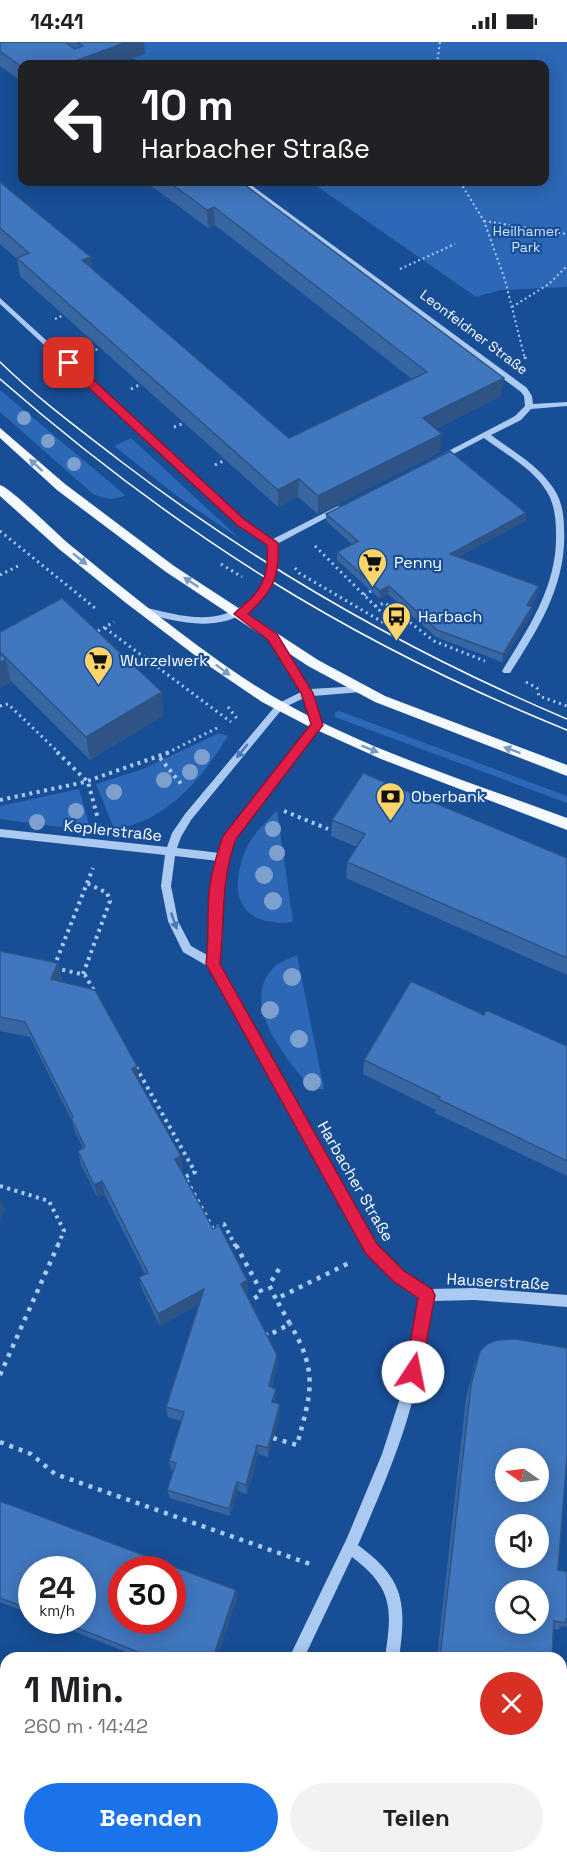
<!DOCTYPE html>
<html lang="de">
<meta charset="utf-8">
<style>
body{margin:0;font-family:"Space Grotesk",sans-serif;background:#f2f2f2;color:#202124;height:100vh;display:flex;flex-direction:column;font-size:22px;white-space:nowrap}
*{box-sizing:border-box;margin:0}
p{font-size:20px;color:#757577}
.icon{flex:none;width:33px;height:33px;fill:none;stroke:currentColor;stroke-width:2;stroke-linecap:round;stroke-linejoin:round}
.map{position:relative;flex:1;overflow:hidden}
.side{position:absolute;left:0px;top:1610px;width:567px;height:212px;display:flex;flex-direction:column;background:#fff;border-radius:18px 18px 0 0;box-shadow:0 3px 15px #0003}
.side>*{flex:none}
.hud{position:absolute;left:18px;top:18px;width:531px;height:126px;border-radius:12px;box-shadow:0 3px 15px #0003;background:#202124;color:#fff;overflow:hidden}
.needle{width:39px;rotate:284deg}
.fabs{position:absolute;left:495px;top:1406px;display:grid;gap:12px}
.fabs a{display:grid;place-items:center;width:54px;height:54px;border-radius:50%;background:#fff;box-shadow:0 3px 15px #0003;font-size:30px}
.speed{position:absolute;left:18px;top:1514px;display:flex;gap:12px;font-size:30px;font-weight:700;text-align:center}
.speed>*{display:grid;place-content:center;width:78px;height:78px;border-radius:50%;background:#fff;box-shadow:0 3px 15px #0003;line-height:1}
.speed small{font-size:15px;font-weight:400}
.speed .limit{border:9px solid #d22;background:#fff;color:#111}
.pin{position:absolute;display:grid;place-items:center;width:51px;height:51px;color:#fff;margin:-26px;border-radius:12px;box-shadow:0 3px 9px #0006}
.me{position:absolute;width:66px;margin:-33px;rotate:11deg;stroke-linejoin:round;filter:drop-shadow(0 0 4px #0008)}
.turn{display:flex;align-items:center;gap:21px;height:126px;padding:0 24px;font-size:27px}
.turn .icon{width:78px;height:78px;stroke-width:2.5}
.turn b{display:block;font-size:42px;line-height:51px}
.round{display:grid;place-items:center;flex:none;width:63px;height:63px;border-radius:32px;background:#f2f2f2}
.overview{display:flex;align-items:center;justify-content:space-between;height:102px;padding:0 24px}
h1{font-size:36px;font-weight:600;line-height:45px}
.cta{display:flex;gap:12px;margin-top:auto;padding:12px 24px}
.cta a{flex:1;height:69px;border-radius:36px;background:#1a73e8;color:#fff;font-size:24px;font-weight:600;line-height:69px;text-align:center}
.cta a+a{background:#f2f2f2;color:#202124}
.status{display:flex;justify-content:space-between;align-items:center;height:42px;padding:0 30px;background:#fff;direction:ltr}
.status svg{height:16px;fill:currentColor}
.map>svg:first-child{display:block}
.green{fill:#2c68b5}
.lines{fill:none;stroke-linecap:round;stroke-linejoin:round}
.path-far3{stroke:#abcaf1;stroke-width:2;stroke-dasharray:2 3;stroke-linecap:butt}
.path-far2{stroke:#abcaf1;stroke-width:3;stroke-dasharray:2 4;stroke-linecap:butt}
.path-far1{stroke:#abcaf1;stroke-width:4;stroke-dasharray:3 4.5;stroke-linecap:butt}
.path{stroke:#abcaf1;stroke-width:4.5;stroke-dasharray:4 6;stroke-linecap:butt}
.minor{fill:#abcaf1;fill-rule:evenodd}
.major{fill:#f4f8ff;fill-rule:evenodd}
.tram{stroke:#fff;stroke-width:1.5}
.tree{fill:#7ea0ce}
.wall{fill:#3866a3}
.shaded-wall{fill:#2e5385}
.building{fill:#4177be;stroke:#2e5385;stroke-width:1.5;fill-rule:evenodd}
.oneway{fill:#7b9ac5}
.oneway2{fill:#4b79b6}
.route{fill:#e11d48;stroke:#92132f;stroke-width:1.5}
.labels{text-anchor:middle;stroke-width:4.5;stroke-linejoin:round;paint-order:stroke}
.far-park-label{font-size:14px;fill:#d2e4fc;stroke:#184e96}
.far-street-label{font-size:14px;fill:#fff;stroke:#184e96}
.poi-label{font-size:16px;fill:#fff;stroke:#184e96;text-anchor:start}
.street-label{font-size:16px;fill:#fff;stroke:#184e96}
</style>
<div class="status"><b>14:41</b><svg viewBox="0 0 49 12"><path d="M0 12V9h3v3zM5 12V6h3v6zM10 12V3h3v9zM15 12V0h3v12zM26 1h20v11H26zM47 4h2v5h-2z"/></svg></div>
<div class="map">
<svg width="567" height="1820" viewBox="0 0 567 1820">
<rect width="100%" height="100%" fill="#184e96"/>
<path class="green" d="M 110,0 L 567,0 L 567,245 L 501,248 L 476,255 L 311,140 L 544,140 L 544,22 L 142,22 Z
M 0,348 L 125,453 C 114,459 105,457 93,452 L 0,370 Z
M 131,396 L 240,497 L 177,454 L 114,404 Z
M 339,669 L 567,754 L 567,761 L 335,675 L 335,670 Z
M 219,691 L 228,694 C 201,737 167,780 114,787 L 96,742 L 143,727 Z
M 79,747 L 91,789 L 0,777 L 0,764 Z
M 277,768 L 293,880 C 238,886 227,850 247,805 C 253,791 268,779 277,768 Z
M 297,913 L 324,1047 L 312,1047 C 287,1018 236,959 276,923 C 282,919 291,916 297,913 Z"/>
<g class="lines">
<path class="path-far3" d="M 437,22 L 440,0
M 460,140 L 484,179 L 505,238 L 525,317
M 484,179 L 567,192
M 400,227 L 455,202
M 512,265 L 549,242 L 567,224
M 55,277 L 64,273
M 91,310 L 100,306"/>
<path class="path-far2" d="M 525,315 L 526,319
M 131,347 L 141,342
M 174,385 L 184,381
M 215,423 L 225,418
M 0,489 L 95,566
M 315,504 L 389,578 L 388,583
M 221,522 L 242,535
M 295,526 L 299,531 L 396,588
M 0,533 L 18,524
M 364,553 L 371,549
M 375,564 L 385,561 L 434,599 L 485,619
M 105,586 L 231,680
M 98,589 L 114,580
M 526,640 L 537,646 L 539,654 L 567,664
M 0,664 L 8,662 L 59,711
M 228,665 L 238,678
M 167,711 L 217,686"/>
<path class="path-far1" d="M 57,710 L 88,740 L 98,777
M 160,716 L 182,743
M 0,758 L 85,740 L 170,710
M 284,769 L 328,787
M 54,925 L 93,826
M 55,926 L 85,933 L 96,952
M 83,932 L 110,859 L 107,851 L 87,841
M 136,1025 L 195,1130 L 185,1135 L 213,1187 L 224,1182 L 236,1205
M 0,1144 L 49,1159 L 64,1189 L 57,1205"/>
<path class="path" d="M 236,1203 L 262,1251 L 249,1260
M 279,1227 L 269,1243 L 276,1257 L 349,1221
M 265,1291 L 267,1294 L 290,1282 L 276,1257
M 0,1333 L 58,1203
M 273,1396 L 297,1403 C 311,1351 319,1331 290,1282
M 0,1400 L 31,1412 L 55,1432 L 310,1522"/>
<path class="minor" d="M 240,140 L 247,140 L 527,346 L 532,354 L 533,362 L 567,360 L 567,364 L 531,367 L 521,378 L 491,393 C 511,408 536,422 551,443 C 561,455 564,471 564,487 C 567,542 539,586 510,631 L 504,631 L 502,629 C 529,585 558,543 556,490 C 556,476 554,461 547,450 C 534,427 505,412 484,396 L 442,418 L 439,419 L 435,416 L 515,374 L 525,364 L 524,354 L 521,350 Z
M 0,256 L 244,479 L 273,497 L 336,465 L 339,464 L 343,467 L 277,502 C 278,543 257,576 214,581 C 190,584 163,576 140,570 L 140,566 L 143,565 C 179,573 214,585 246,561 C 265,546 269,525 269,502 L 238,483 L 0,262 Z
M 273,592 L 276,593 L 310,647 L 361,644 L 366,647 L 361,650 L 313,654 L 322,683 L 320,685 L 234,796 L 224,843 L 218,922 L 376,1203 L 402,1230 L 429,1247 L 475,1246 L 567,1253 L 567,1265 L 475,1258 L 432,1259 C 426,1294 420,1329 411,1364 C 398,1411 378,1457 358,1503 C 404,1537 407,1560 399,1616 L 385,1616 C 392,1567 394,1547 352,1515 L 304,1616 L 289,1616 L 347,1496 L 382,1412 L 402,1350 L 420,1256 L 394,1238 L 368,1211 L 209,925 L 183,910 L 168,879 L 161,844 L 165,813 L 0,795 L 0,787 L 167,805 L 172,791 L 185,772 L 277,662 L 301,650 L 269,595 ZM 304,656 L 312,682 L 226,791 L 220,811 L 177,806 L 181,795 L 191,778 L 283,666 ZM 175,814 L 218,819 L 214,843 L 209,914 L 191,904 L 178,879 L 171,844 Z
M 169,1815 L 184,1815 L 182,1820 L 167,1820 Z
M 358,1815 L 372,1815 L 372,1820 L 358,1820 Z"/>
<path class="major" d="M 0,386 L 65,442 L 174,524 L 318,618 L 385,654 L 567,723 L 567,734 L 375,660 L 308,624 L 166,530 L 57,448 L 0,396 Z
M 0,443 C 11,446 56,491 69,502 C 125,548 182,594 242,635 C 340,701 458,735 567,776 L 567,788 L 381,717 L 310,685 L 262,660 L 209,624 L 126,561 L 59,507 L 0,454 Z"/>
<path class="tram" d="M 0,320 C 37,356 79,387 119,418 C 258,524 406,609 567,677
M 0,337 C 177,491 349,600 567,688"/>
</g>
<g class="tree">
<circle cx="24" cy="376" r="7"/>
<circle cx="48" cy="399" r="7"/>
<circle cx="74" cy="422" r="7"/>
<circle cx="202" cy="715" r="8"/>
<circle cx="190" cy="730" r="8"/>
<circle cx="164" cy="738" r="8"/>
<circle cx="114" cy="750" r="8"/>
<circle cx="76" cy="769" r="8"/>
<circle cx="37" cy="780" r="8"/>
<circle cx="273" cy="787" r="8"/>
<circle cx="277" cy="811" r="8"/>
<circle cx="264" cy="833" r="9"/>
<circle cx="273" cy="859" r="9"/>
<circle cx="292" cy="935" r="9"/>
<circle cx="270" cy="968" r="9"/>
<circle cx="299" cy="997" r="9"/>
<circle cx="312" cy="1040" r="9"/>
</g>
<path class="wall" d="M 0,0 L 144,0 L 145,12 L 22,22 L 22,40 L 0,24 Z
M 0,140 L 91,215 L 92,227 L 289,396 L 412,337 L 215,183 L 208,186 L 146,140 L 241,140 L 501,354 L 436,387 L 440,410 L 318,472 L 298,455 L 278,465 L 20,234 L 17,217 L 0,202 Z
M 526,471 L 525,479 L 458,515 L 538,552 L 530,564 L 532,565 L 531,573 L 502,620 L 436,595 L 388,552 L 380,557 L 337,518 L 337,510 L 352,502 L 326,479 L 326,472 Z
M 0,590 L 164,673 L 90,718 L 11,639 L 11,640 L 0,646 Z
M 332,778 L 567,816 L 567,933 L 346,836 L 347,820 L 357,805 L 331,794 Z
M 0,909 L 58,921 L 62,937 L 60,939 L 140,1039 L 139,1039 L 181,1114 L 183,1128 L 181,1128 L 213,1187 L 247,1238 L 248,1250 L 246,1251 L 277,1313 L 277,1323 L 272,1345 L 276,1357 L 275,1361 L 280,1372 L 268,1415 L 258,1412 L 247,1452 L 238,1449 L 230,1474 L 170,1456 L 167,1448 L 173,1428 L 171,1427 L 169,1419 L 181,1379 L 168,1375 L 166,1365 L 199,1262 L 160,1284 L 142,1247 L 139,1235 L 145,1232 L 105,1153 L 98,1156 L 81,1123 L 78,1109 L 83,1106 L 75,1090 L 71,1077 L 30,995 L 0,989 Z
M 484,973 L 567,1004 L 567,1134 L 435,1071 L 436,1068 L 363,1032 L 364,1018 Z
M 480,1309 L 558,1528 L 567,1530 L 567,1585 L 562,1584 L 558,1588 L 553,1587 L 552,1616 L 437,1616 L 466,1356 L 475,1322 Z
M 0,1459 L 236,1548 L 237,1556 L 217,1616 L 141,1616 L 46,1578 L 82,1578 L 32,1527 L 32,1572 L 0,1560 Z
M 434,1815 L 560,1815 L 561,1820 L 434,1820 Z"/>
<path class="shaded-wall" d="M 127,0 L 144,0 L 145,12 L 115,22 L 72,22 L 72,20 Z
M 214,165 L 215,183 L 208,186 L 207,168 Z
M 91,215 L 93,233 L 82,218 Z
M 504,336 L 501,354 L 421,394 L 423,376 Z
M 442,392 L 440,410 L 318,472 L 318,454 Z
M 299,437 L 298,455 L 278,465 L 278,448 Z
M 526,471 L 525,479 L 449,520 L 450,512 Z
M 389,544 L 388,552 L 380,557 L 380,549 Z
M 539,544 L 538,552 L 525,571 L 527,563 Z
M 532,565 L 531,573 L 502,620 L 503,612 Z
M 6,617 L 11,640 L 0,646 L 0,621 Z
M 162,650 L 164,673 L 90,718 L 86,695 Z
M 58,921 L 62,937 L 55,953 L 51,937 Z
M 137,1024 L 140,1039 L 134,1041 L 132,1027 Z
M 181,1114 L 183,1128 L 177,1130 L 175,1117 Z
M 102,1139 L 105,1153 L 98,1156 L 94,1143 Z
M 1,1157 L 5,1166 L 0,1179 L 0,1160 Z
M 247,1238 L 248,1250 L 241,1254 L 241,1242 Z
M 204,1247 L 205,1259 L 160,1284 L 158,1272 Z
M 277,1313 L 277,1323 L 269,1354 L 269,1344 Z
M 276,1347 L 276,1357 L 272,1370 L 272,1360 Z
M 280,1362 L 280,1372 L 268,1415 L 268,1406 Z
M 257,1403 L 258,1412 L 247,1452 L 246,1443 Z
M 237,1440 L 238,1449 L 230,1474 L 229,1467 Z
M 236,1548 L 237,1556 L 217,1616 L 213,1616 Z"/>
<path class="building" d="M 0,0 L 65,0 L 75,7 L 83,4 L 77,0 L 127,0 L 72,20 L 76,22 L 22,22 L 22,25 L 0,9 Z
M 0,140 L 91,215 L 82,218 L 289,396 L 427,330 L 214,165 L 207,168 L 169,140 L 241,140 L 504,336 L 423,376 L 442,392 L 318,454 L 299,437 L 278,448 L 17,216 L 29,211 L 0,186 Z
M 450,409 L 526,471 L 450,512 L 539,544 L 527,563 L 532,565 L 503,612 L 437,588 L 389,544 L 380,549 L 337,510 L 358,499 L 326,472 Z
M 62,556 L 162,650 L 86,695 L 0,610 L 0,590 Z
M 0,611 L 6,617 L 0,621 Z
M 363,731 L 567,816 L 567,916 L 347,820 L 365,792 L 332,778 Z
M 0,909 L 58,921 L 51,937 L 95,948 L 137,1024 L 132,1027 L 181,1114 L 175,1117 L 213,1187 L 219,1183 L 247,1238 L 241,1242 L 277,1313 L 269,1344 L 276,1347 L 272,1360 L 280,1362 L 268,1406 L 257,1403 L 246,1443 L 237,1440 L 229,1467 L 167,1448 L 176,1421 L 169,1419 L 184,1370 L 166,1365 L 204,1247 L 158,1272 L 139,1235 L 148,1231 L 102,1139 L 94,1143 L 78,1109 L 85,1105 L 71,1076 L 73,1075 L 25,980 L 0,975 Z
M 411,939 L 484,973 L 486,968 L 567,1004 L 567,1119 L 438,1057 L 440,1055 L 364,1018 Z
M 516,1297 L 567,1306 L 567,1415 L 558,1528 L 567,1530 L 567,1577 L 566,1577 L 565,1581 L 554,1579 L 552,1616 L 440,1616 L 471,1343 L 480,1309 L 487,1302 L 497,1298 ZM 506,1416 L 538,1416 L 538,1449 L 506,1449 ZM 506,1482 L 538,1482 L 538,1515 L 506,1515 ZM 506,1548 L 538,1548 L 538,1581 L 506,1581 Z
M 0,1459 L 236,1548 L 213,1616 L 153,1616 L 57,1578 L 82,1578 L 82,1527 L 32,1527 L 32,1568 L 0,1556 ZM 122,1527 L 172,1527 L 172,1578 L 122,1578 Z
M 439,1815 L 560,1815 L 561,1820 L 439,1820 Z"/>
<defs><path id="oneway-solid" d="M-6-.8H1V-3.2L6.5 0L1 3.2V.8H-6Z" transform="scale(1.5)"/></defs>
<g class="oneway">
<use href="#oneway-solid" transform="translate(36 423) rotate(-138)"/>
<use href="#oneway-solid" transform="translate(80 517) rotate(39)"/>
<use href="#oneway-solid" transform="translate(191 540) rotate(-147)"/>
<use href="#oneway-solid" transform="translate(223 628) rotate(37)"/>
<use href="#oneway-solid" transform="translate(370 707) rotate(22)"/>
<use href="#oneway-solid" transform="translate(512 708) rotate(-160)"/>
</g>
<g class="oneway2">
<use href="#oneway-solid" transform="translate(242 709) rotate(129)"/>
<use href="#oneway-solid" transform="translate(174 879) rotate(71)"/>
</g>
<path class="route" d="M 65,319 L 73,319 L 245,478 L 278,501 C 280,535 273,549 248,572 L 277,592 L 313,651 L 323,683 L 236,797 C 220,840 225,878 220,922 L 377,1202 L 404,1229 L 432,1247 L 435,1253 L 421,1330 L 419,1336 L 413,1338 L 407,1336 L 405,1330 L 418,1256 L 393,1239 L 366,1212 L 206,922 C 209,898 207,874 209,850 C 211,831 217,812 223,794 L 311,682 L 301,651 L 268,598 L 234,572 C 240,565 249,560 255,552 C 267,537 268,522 267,503 L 237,483 L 65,324 Z"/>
<defs>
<symbol id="supermarket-pin" viewBox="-11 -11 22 30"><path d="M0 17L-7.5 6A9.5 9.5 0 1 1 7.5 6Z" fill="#ffd56a" stroke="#184e96"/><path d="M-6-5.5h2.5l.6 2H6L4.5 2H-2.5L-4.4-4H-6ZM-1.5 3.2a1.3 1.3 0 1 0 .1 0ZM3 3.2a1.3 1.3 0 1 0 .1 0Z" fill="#111"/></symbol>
<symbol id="bus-pin" viewBox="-11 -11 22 30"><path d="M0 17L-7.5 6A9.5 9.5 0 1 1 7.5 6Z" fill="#ffd56a" stroke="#184e96"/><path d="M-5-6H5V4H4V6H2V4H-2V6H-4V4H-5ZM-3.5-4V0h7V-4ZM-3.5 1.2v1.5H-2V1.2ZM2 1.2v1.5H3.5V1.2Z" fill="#111"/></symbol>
<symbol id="bank-pin" viewBox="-11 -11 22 30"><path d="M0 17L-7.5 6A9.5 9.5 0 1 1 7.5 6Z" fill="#ffd56a" stroke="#184e96"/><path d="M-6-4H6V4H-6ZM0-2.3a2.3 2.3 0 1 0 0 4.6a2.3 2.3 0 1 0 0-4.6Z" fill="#111"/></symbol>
</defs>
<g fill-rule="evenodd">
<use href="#supermarket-pin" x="356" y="504" width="33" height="45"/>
<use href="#bus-pin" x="380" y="558" width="33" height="45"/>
<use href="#supermarket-pin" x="82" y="602" width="33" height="45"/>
<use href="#bank-pin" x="374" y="738" width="33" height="45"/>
</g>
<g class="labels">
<g class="far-park-label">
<text x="526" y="194">Heilhamer<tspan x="526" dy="16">Park</tspan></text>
</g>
<g class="far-street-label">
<text transform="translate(474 290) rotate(37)" y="5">Leonfeldner Straße</text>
</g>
<g class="poi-label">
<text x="394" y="526">Penny</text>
<text x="418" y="580">Harbach</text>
<text x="120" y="624">Wurzelwerk</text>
<text x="411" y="760">Oberbank</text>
</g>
<g class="street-label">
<text transform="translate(113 788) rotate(6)" y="6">Keplerstraße</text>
<text transform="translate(356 1139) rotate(60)" y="6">Harbacher Straße</text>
<text transform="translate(498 1239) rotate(3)" y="6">Hauserstraße</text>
</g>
</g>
</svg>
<div class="fabs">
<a><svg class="needle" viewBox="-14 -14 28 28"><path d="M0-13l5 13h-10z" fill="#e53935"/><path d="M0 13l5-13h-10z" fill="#757577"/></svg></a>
<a><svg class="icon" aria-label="sound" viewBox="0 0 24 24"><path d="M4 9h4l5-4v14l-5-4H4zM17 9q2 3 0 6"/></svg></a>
<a><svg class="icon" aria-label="search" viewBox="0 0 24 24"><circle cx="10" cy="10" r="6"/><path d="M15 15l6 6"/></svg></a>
</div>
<div class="speed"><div>24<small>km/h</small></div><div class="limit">30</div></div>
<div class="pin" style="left:69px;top:321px;background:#d93025"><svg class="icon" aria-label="arrive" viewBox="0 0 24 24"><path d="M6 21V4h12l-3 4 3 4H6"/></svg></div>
<svg class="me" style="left:413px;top:1330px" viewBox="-20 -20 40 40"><circle r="19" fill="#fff"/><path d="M0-13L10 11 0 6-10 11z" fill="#e11d48"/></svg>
<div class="hud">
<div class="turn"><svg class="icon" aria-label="left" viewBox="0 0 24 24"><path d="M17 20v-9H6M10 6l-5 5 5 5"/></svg><div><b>10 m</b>Harbacher Straße</div></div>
</div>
<section class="side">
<div class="overview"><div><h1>1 Min.</h1><p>260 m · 14:42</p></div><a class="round" style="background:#d93025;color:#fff"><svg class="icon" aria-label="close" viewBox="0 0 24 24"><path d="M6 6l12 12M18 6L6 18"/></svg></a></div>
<div class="cta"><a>Beenden</a><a>Teilen</a></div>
</section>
</div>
